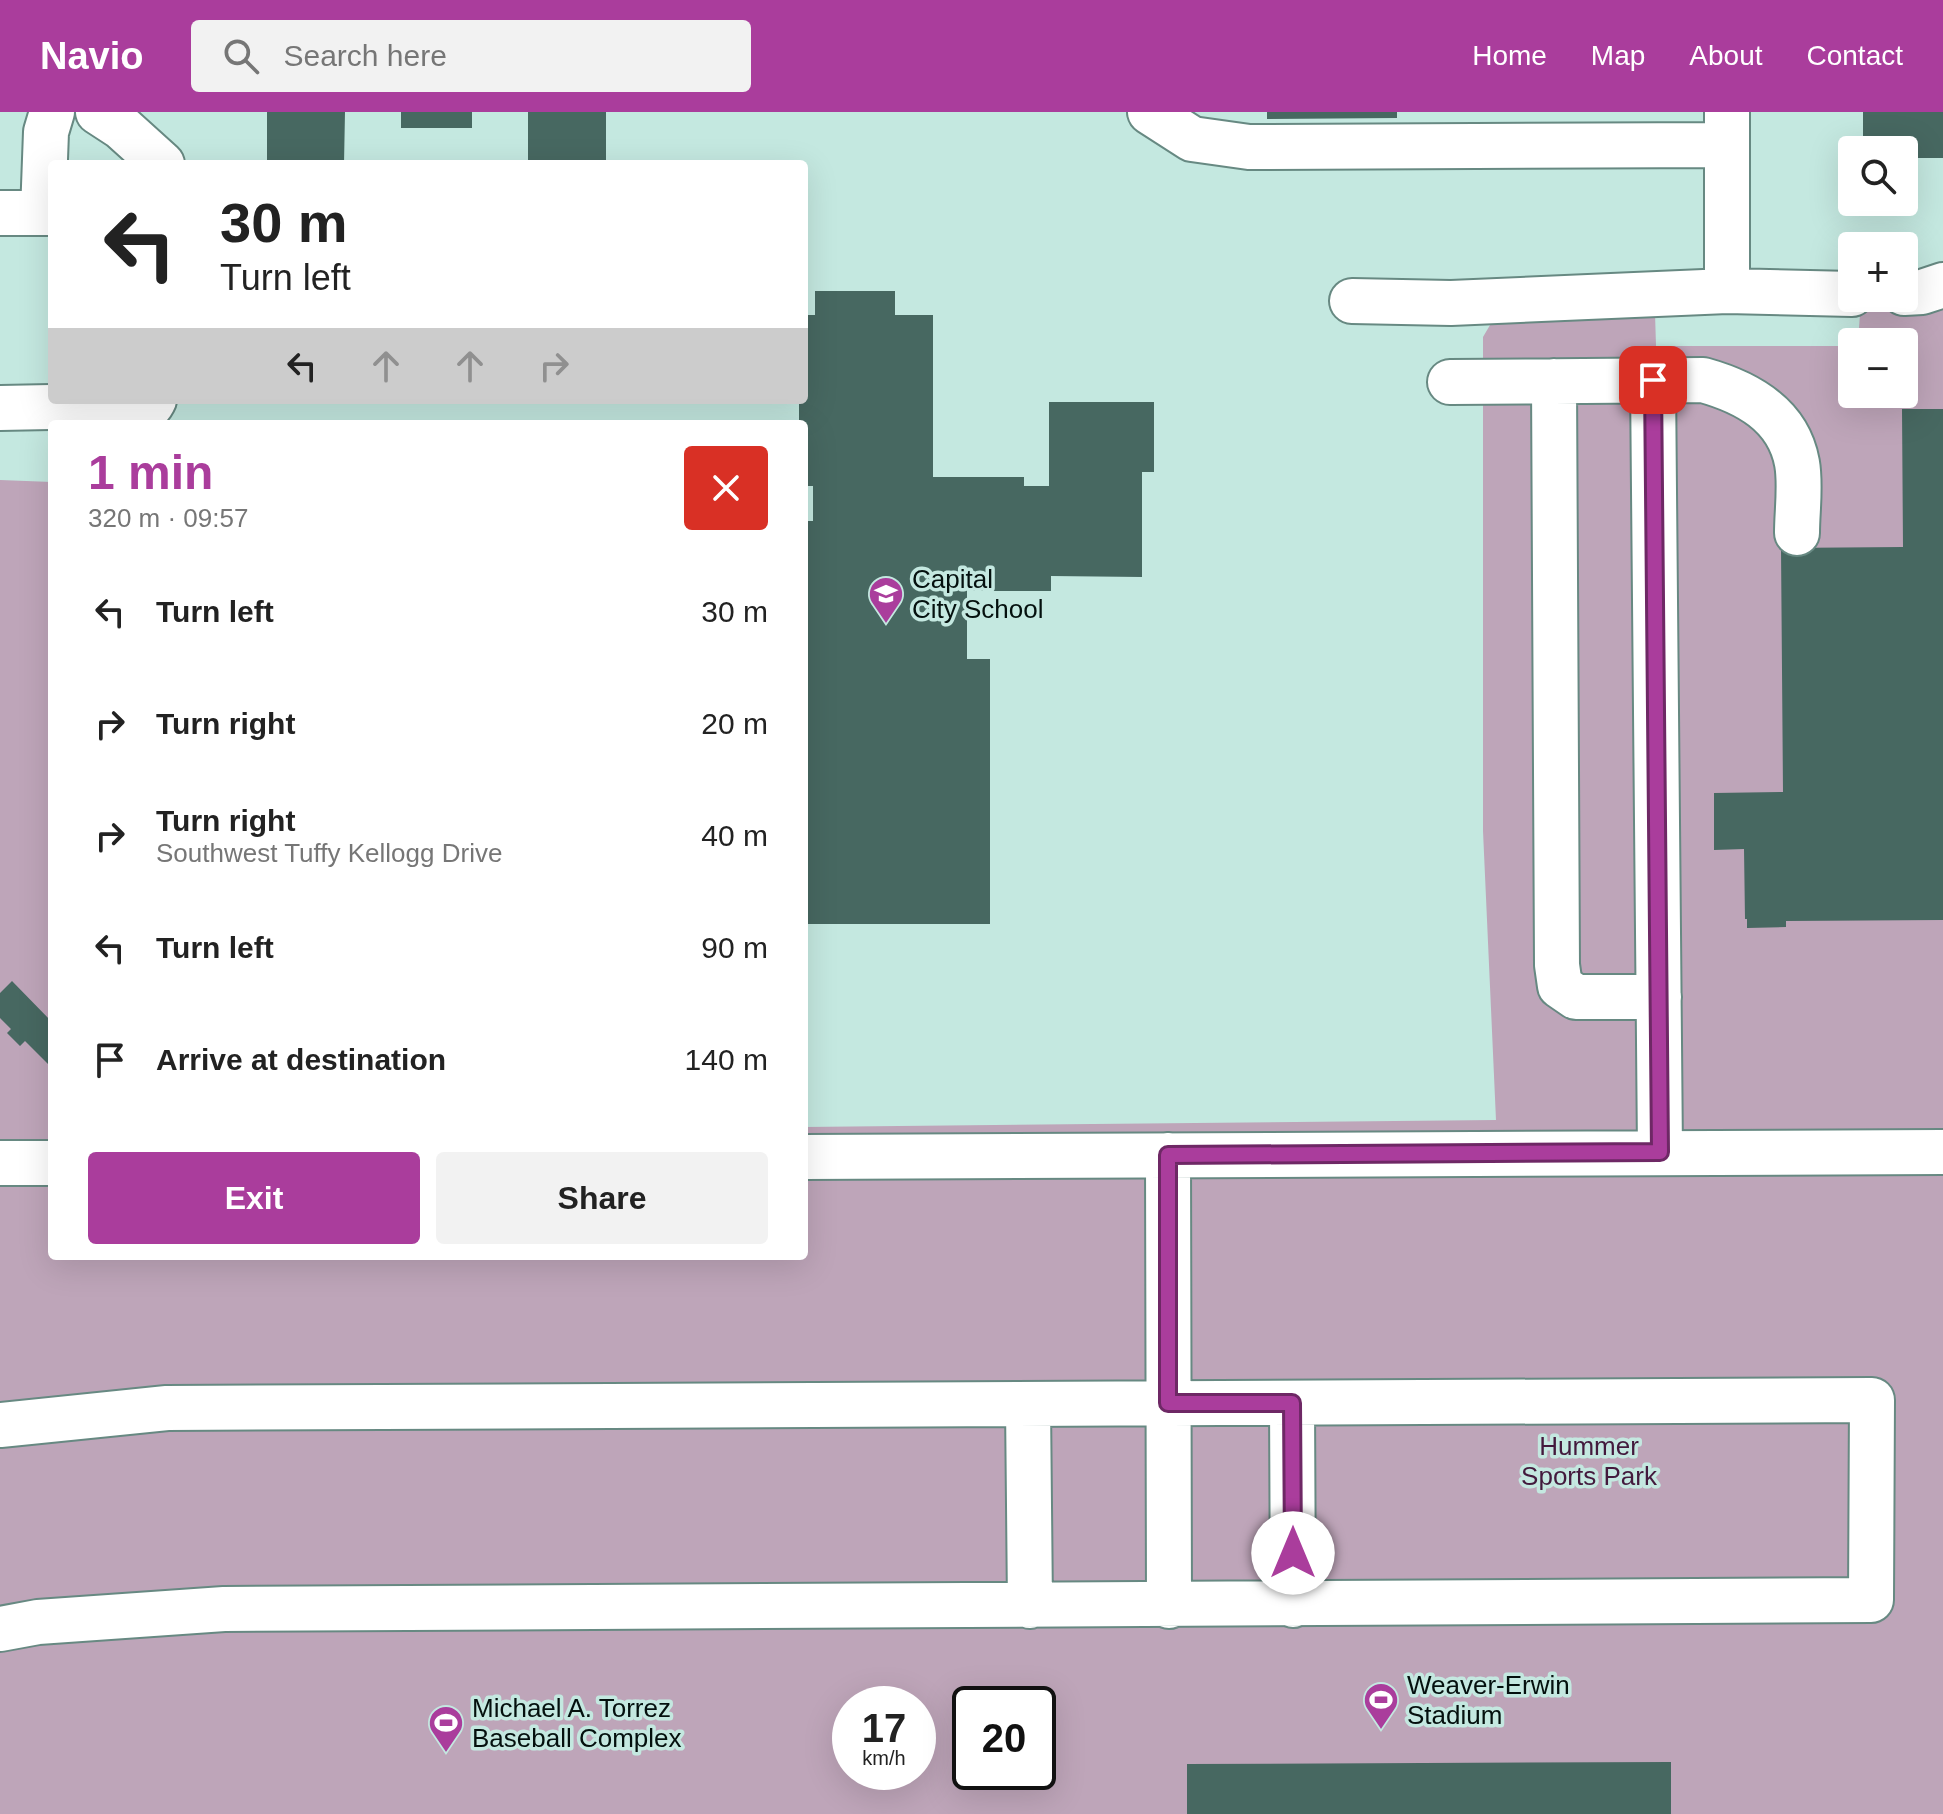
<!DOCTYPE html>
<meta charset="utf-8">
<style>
body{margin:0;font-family:Arial,sans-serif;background:#f2f2f2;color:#222;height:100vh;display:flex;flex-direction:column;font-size:30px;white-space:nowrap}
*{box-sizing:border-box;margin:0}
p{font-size:26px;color:#767676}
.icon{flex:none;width:44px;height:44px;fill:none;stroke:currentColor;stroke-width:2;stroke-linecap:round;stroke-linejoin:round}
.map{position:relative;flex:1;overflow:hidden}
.side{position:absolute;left:48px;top:308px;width:760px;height:840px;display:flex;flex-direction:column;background:#fff;border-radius:8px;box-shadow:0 8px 32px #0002}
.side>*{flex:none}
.guide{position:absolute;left:48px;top:48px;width:760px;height:244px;border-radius:8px;box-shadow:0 8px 32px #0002;background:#fff;color:#222;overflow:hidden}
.fabs{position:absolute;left:1838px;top:24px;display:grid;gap:16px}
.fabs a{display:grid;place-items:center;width:80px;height:80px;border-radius:8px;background:#fff;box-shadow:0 8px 32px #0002;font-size:40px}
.speed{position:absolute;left:832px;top:1574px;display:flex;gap:16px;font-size:40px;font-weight:700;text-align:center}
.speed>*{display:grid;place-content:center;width:104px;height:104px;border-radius:50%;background:#fff;box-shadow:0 8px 32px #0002;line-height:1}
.speed small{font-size:20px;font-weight:400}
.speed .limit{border:4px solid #111;border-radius:12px;background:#fff;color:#111}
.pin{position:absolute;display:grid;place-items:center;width:68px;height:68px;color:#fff;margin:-34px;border-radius:16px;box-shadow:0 4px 12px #0006}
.me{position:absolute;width:88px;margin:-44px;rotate:0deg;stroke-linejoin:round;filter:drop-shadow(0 0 6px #0008)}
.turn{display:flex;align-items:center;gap:28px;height:168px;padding:0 40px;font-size:36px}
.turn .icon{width:104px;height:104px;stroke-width:2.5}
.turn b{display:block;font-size:56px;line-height:68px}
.lanes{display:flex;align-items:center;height:76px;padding:0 40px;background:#0003;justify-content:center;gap:40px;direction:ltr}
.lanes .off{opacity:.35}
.round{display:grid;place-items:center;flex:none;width:84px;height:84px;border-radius:8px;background:#f2f2f2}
.overview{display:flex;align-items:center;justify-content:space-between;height:136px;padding:0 40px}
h1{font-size:48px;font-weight:800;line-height:60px;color:#aa3d9c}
.button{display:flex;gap:16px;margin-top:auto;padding:16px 40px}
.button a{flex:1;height:92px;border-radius:8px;background:#aa3d9c;color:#fff;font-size:32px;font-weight:800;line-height:92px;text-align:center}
.button a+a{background:#f2f2f2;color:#222}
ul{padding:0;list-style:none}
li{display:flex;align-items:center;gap:24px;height:112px;padding:0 40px}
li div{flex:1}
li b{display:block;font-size:30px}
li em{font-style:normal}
header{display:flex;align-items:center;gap:48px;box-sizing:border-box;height:112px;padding:0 40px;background:#aa3d9c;color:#fff}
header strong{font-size:38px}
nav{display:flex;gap:44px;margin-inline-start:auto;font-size:28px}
.search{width:560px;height:72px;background:#f2f2f2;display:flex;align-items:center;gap:20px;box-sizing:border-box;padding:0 28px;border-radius:8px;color:#767676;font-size:30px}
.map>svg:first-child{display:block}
.green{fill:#bea5b9;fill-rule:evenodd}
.building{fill:#476861}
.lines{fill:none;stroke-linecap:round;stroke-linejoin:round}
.minor-casing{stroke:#678982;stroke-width:48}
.minor{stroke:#fff;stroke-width:44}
.route-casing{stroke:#6e2865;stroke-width:20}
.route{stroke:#aa3d9c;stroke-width:14}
.labels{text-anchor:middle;stroke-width:7;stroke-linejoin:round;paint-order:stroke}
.poi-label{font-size:26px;fill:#04100e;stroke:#c4e8e0;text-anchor:start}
.park-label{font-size:26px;fill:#431a3d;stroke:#c4e8e0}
</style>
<header>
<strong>Navio</strong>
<div class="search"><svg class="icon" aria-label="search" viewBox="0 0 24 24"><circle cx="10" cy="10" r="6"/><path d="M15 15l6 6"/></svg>Search here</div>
<nav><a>Home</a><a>Map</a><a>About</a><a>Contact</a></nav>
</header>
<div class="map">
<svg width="1943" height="1702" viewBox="0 0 1943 1702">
<rect width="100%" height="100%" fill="#c4e8e0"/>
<path class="green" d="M 1943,193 L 1943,1702 L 0,1702 L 0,368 L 52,370 L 52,1144 L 804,1144 L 804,1015 L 1496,1008 L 1483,719 L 1483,225 L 1493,208 L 1655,201 L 1656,234 L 1852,234 L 1852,282 L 1904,282 L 1904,230 L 1858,230 L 1860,202 L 1866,199 L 1927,198 ZM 850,1592 L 918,1592 L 918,1660 L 850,1660 ZM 970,1592 L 1038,1592 L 1038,1660 L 970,1660 Z"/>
<path class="building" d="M 267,0 L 345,0 L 344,52 L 267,52 Z
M 401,0 L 472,0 L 472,16 L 401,16 Z
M 528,0 L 606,0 L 606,52 L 528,52 Z
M 1267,0 L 1397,0 L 1397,6 L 1267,7 Z
M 1863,0 L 1943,0 L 1943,46 L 1904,46 L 1904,38 L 1863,38 Z
M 815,179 L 895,179 L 895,203 L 933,203 L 933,365 L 1024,365 L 1024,374 L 1049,374 L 1049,290 L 1154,290 L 1154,360 L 1142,360 L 1142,465 L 1051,464 L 1051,479 L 967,479 L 967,547 L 990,547 L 990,812 L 804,812 L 804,409 L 813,409 L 813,374 L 804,374 L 804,312 L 799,312 L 799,288 L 804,288 L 804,203 L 815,203 Z
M 1902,297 L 1943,297 L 1943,808 L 1786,809 L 1786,815 L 1747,816 L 1747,807 L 1745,807 L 1744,737 L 1714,738 L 1714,681 L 1783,680 L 1781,436 L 1903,435 Z
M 12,869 L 52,910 L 52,950 L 49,953 L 25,929 L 20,934 L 7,921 L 11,917 L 0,906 L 0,881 Z
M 1671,1650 L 1671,1702 L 1187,1702 L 1187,1652 Z"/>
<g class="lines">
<defs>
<path id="minor" d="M 98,0 L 121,15 L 162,52
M 1150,0 L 1192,27 L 1249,35 L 1727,33
M 0,101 L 52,101
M 43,101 L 46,20 L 52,0
M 1727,179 L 1727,0
M 1904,181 L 1922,180 L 1943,173
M 1352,189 L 1451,191 L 1727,179 L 1852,182
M 1653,268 L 1660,1040
M 1554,269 L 1557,853 L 1560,874 L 1576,885 L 1659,885
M 1450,270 L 1703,268 C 1746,280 1788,302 1797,351 C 1801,373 1797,399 1797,421
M 0,296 L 151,293 L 154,288
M 1168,1043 L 1169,1494
M 804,1045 L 1943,1040
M 0,1051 L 52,1051
M 1292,1291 L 1293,1493
M 1028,1292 L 1030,1494
M 0,1313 L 167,1296 L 1872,1288 L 1871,1488 L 224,1497 L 38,1510 L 0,1517"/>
</defs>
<use href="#minor" class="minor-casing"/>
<use href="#minor" class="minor"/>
</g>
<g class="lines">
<defs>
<path id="route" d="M 1293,1441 L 1292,1291 L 1168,1291 L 1168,1043 L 1660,1040 L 1653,268"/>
</defs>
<use href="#route" class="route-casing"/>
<use href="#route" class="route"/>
</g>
<defs>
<symbol id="school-pin" viewBox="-11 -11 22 30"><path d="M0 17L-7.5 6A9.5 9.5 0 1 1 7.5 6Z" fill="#aa3d9c" stroke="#c4e8e0"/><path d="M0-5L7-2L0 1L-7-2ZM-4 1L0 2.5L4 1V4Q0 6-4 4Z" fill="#fff"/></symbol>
<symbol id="stadium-pin" viewBox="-11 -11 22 30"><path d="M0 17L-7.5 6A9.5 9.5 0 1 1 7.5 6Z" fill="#aa3d9c" stroke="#c4e8e0"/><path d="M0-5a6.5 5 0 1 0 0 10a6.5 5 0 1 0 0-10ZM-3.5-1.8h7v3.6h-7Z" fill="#fff"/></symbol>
</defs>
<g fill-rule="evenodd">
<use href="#school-pin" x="866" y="462" width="40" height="54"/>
<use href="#stadium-pin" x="1361" y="1568" width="40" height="54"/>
<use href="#stadium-pin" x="426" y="1591" width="40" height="54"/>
</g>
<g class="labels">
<g class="poi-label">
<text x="912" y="476">Capital<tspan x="912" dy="30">City School</tspan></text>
<text x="1407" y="1582">Weaver-Erwin<tspan x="1407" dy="30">Stadium</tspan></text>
<text x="472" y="1605">Michael A. Torrez<tspan x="472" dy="30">Baseball Complex</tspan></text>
</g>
<g class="park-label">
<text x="1589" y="1343">Hummer<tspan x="1589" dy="30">Sports Park</tspan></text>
</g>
</g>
</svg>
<div class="fabs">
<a><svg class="icon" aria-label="search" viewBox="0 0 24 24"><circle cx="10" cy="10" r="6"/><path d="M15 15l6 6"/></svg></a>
<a>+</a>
<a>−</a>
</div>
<div class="speed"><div>17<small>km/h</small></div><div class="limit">20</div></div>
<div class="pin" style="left:1653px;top:268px;background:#d93025"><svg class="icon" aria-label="arrive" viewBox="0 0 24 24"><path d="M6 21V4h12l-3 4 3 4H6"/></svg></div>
<svg class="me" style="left:1293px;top:1441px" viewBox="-20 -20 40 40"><circle r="19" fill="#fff"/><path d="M0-13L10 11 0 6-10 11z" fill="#aa3d9c"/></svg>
<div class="guide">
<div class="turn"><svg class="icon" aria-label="left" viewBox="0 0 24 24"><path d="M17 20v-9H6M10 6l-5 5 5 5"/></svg><div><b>30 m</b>Turn left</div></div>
<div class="lanes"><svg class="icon" aria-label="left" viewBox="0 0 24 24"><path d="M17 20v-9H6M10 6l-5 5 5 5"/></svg><svg class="icon off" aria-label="ahead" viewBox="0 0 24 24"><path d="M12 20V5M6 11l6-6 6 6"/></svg><svg class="icon off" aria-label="ahead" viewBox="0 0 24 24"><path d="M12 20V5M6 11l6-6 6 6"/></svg><svg class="icon off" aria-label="right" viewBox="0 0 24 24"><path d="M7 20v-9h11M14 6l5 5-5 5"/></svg></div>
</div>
<section class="side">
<div class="overview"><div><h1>1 min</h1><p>320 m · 09:57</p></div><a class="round" style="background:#d93025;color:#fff"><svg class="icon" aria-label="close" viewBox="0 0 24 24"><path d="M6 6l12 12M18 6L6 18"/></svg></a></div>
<ul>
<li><svg class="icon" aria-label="left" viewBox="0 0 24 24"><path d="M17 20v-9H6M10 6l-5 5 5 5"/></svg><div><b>Turn left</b></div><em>30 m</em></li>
<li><svg class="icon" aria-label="right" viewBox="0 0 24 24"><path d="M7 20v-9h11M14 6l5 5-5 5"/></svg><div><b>Turn right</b></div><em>20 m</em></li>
<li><svg class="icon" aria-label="right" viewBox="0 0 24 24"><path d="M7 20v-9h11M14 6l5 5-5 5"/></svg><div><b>Turn right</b><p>Southwest Tuffy Kellogg Drive</p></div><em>40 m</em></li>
<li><svg class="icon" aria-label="left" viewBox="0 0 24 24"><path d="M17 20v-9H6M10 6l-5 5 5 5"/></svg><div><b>Turn left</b></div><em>90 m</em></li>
<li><svg class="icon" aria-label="arrive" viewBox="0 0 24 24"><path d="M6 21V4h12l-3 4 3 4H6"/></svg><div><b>Arrive at destination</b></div><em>140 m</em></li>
</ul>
<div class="button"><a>Exit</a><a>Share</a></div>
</section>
</div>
